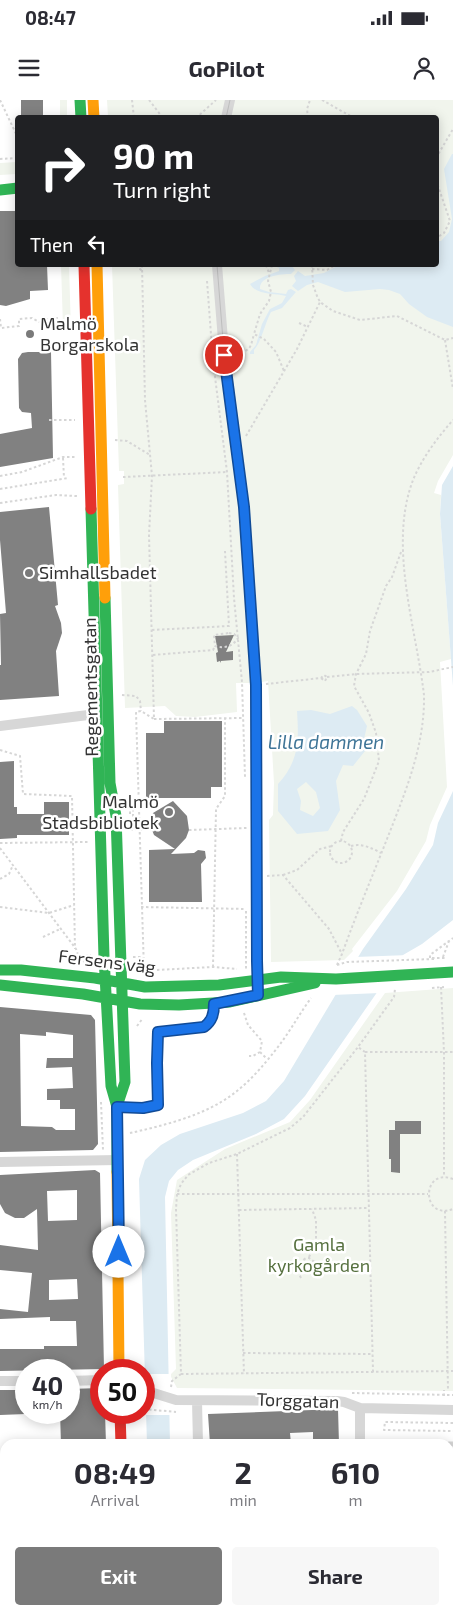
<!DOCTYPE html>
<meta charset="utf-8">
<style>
body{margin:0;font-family:"Exo 2",sans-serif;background:#f7f7f7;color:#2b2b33;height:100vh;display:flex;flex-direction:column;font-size:19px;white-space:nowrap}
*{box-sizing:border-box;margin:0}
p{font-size:16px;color:#7c7c81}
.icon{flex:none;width:28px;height:28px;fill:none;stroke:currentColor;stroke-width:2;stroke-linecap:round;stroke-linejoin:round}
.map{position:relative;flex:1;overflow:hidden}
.details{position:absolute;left:0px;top:1339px;width:454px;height:176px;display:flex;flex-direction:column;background:#fff;border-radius:15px 15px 0 0;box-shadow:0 2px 12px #0003}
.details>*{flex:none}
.guide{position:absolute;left:15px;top:15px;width:424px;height:152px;border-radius:5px;box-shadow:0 2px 12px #0003;background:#202124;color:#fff;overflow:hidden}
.speed{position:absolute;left:15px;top:1259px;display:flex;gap:10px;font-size:25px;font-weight:700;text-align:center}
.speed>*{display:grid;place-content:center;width:65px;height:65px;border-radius:50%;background:#fff;box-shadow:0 2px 12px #0003;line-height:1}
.speed small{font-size:12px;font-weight:400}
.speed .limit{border:8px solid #d22;background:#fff;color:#111}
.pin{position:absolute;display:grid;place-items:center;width:42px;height:42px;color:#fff;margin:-21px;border:2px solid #fff;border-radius:50%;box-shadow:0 1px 5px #0007}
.me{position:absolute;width:55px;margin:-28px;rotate:0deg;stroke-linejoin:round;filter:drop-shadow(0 0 4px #0008)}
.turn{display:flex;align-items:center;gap:18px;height:105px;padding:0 15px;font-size:22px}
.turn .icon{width:65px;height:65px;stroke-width:2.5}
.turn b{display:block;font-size:35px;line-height:42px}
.then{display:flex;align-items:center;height:48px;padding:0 15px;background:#0003;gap:10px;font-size:19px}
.eta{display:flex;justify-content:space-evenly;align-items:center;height:85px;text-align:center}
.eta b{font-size:30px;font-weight:700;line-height:35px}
.cta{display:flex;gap:10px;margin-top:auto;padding:10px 15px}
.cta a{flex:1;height:58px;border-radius:5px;background:#7a7a7a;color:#fff;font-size:20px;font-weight:700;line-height:58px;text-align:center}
.cta a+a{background:#f7f7f7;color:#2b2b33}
.status{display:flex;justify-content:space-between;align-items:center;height:35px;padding:0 25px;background:#fff;direction:ltr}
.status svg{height:14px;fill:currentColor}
header{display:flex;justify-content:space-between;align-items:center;height:65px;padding:0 15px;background:#fff;font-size:22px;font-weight:700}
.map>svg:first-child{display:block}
.green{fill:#f1f5ed}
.water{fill:#ddebf3;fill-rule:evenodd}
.pier{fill:#fff}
.building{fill:#818181;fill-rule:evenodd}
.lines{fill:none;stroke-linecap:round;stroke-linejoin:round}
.path{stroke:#d6d6d6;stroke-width:2;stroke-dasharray:2.5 2.5;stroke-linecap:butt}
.lane{stroke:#d7d7d7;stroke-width:5}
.street{stroke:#d7d7d7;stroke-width:10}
.fast{stroke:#30b455;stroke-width:11}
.slow{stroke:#ff9f0a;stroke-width:11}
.jam{stroke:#e5322d;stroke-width:11}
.tram{stroke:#bebebe;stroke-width:1}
.route-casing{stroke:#114b97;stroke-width:12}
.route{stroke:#1a73e8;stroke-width:9}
.poi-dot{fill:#7a7a7a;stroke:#fff;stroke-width:2}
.labels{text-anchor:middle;stroke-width:5;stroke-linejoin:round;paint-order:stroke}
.poi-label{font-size:18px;fill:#333;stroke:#fff;text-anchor:start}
.street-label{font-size:18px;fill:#333;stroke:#fff}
.park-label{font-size:18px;fill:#56703f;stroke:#fff}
.water-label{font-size:19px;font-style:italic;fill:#3f7597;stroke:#fff}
</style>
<div class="status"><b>08:47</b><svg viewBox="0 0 49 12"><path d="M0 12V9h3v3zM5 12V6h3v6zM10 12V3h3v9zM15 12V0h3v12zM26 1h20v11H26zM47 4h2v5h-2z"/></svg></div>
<header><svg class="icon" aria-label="menu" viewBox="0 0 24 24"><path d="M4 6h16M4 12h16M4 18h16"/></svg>GoPilot<svg class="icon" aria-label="person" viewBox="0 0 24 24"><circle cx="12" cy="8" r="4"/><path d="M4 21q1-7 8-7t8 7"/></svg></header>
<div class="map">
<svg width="453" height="1514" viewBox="0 0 453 1514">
<rect width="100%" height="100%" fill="#fff"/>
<path class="green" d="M 60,0 L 67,0 L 67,17 L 60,17 Z
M 107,0 L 453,0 L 453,355 L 438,381 L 434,393 L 441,395 L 440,414 L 451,559 L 440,562 L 447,687 L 430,725 L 426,741 L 397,791 L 352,849 L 353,851 L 344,860 L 271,862 L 269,720 L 273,715 L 274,683 L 268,581 L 255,583 L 236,583 L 237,612 L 195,617 L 176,616 L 165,606 L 125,608 L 118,385 L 124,384 L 124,371 L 119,371 L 112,165 L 436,165 L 436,18 L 108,17 Z
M 17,62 L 17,74 L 0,75 L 0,63 Z
M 61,165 L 69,165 L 71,231 L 67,232 L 63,227 Z
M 453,888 L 453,1291 L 177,1288 L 170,1275 L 176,1269 L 171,1113 L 177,1080 L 225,1049 L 290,1022 L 310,1000 L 385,893 Z
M 453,1441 L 453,1462 L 449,1468 L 449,1443 Z"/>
<path class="water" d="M 452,54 L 453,54 L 453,227 L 427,217 L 409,204 L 400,194 L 389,190 L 380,189 L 345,192 L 318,182 L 307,185 L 298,191 L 292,186 L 296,181 L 294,176 L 298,171 L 305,176 L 324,173 L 339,165 L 436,165 L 436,141 L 441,141 L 449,132 L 452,119 L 444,69 Z
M 272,165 L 291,165 L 295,170 L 291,174 C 281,174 259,176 260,189 L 269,192 L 286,194 L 288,190 L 291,189 L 296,192 L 282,208 L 271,212 C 265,223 261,243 254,250 L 254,254 L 250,254 L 250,252 L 256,245 L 262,224 L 270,209 L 282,203 L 286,196 C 275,193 257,196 250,184 L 265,176 L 279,171 L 279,168 Z
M 453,366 L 453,586 L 440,414 L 442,385 Z
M 352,606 L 357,610 L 367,626 L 364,639 L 365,651 L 353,666 L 343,665 L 336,681 L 340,710 L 328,731 L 297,734 L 278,711 L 278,684 C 299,661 299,641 297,611 L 311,610 L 330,614 ZM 306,682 L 316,692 L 320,708 L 313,716 L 300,710 L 301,701 L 297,689 Z
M 453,691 L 453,820 L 422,844 L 403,855 L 305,996 L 284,1019 L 256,1034 L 193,1060 L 178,1070 L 169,1081 L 165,1097 L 170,1344 L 147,1344 L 139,1079 L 145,1060 L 161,1045 L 180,1034 L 243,1013 L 266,1001 L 284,981 L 363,849 L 406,789 L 433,745 L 438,723 Z
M 449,1388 L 453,1388 L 453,1418 L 449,1418 Z"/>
<path class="pier" d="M 409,855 L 405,857 L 380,893 L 332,895 L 355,857 Z
M 144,1274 L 171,1274 L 172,1315 L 144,1315 Z"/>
<path class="building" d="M 21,0 L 43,0 L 43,18 L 21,18 Z
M 0,111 L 18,111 L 18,165 L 47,165 L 48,190 L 30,191 L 30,199 L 6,206 L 0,205 Z
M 28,252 L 51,252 L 53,358 L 0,367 L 0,334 L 32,328 L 31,313 L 22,312 L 19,308 L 18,259 L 22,253 Z
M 49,407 L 58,505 L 55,506 L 61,523 L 62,533 L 56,551 L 59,596 L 0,600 L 0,565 L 1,565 L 0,514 L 6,513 L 0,440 L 0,412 Z
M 234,535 L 226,552 L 233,551 L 233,560 L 221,561 L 220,563 L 220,561 L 217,562 L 216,553 L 218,552 L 215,536 Z
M 164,621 L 222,621 L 222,687 L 211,687 L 211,698 L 146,698 L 146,633 L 164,633 Z
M 14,661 L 14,707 L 17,707 L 17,714 L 44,714 L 44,702 L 69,702 L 69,735 L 17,735 L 17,738 L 0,739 L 0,662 Z
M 173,701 L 187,716 L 189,730 L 186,738 L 171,754 L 194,753 L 198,750 L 205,751 L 206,758 L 201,764 L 202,802 L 149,802 L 149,750 L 175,749 L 154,735 L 150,725 L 153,713 Z
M 0,907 L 91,915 L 95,920 L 98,1044 L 93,1050 L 0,1052 ZM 46,932 L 73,935 L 73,958 L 47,958 L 46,968 L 72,967 L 73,988 L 47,989 L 47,1000 L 60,1000 L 60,1009 L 75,1009 L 75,1030 L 56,1030 L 52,1027 L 21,1026 L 20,934 L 46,936 Z
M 395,1021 L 421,1021 L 421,1034 L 400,1034 L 400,1073 L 391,1072 L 391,1059 L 389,1059 L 389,1030 L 395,1030 Z
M 95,1070 L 100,1073 L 104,1269 L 0,1271 L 0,1249 L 44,1249 L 44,1246 L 77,1246 L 76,1221 L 50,1221 L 50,1217 L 0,1219 L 0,1209 L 28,1212 L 32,1173 L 0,1170 L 0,1145 L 38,1150 L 37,1109 L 24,1118 L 15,1118 L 5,1113 L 0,1104 L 0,1075 ZM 77,1090 L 77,1120 L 48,1121 L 47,1091 ZM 77,1179 L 78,1199 L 49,1200 L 49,1180 Z
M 101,1288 L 101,1312 L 105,1312 L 106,1344 L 61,1344 L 60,1312 L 69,1312 L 69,1289 Z
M 0,1290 L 26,1290 L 26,1314 L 0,1315 Z
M 338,1309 L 339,1344 L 313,1344 L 313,1332 L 290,1333 L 291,1344 L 210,1344 L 208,1314 Z"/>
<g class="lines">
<path class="path" d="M 0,0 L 18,38
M 132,0 L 134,18
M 149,0 L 163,18
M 322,0 L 354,18
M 196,18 L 216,0
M 308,18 L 307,9 L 310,0
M 436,58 L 453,29
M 0,59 L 18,58
M 436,80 L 450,121 L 444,133 L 436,138
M 136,165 L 142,171
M 142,165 L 145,300 L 152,376 L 149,435 L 154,619 L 141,611 L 136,612 L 144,871
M 266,165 L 269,173
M 272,165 L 268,181 L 271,192 L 269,201 L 260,214 L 254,234 L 264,239 L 276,252 L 284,271
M 312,165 L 313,185 L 317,196 L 320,202 L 333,211 L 360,220 L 397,216 L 445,240 L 453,238
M 312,169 L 327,170 L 335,165
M 207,181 L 213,261 L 227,372 L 234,498 L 242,582 L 245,677
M 0,219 L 1,228 L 19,226 L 19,219 L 32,218 L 43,224 L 47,219 L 58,218
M 299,223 L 308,227
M 445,240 L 453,289
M 236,254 C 251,250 250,249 254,234
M 49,320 L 75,320
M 246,336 L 297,249 L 320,202
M 115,340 L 127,341 L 150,355
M 63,358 L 64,378
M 0,376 L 22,372 L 63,357 L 76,357
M 123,377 L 227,372
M 0,389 L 68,378
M 0,403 L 56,395 L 77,396
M 152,530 L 229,526 L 225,451
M 229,533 L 234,534 L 238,538 C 233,546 225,549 215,546 L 214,535 Z
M 153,555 L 213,550 L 215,546
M 327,577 L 356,574 L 429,572 L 453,567
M 266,584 L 321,578 L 324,575 L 327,577 L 325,581 L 321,578
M 122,595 L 136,596 L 140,601 L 141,611
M 154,619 L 244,618
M 0,650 L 20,656 L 23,694 L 72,696 L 75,849
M 130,714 L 130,708 L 133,708 L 133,722 L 139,722
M 130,730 L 152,730
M 189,730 L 247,728
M 341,741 L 343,732 L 364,699 L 379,661 L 376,633 L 369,613 L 354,586 L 356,574 L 366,554 L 370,531 L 386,486 L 392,477 L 401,452
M330 752a11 11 0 1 1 22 0a11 11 0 1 1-22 0Z
M 0,743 L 88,742
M 351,746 C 361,743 372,748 381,753
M 0,748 L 76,849 L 78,855 L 91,855
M 283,775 L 297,770 L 320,749 L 332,746
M 267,776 L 283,775 L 329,829 L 342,854
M 0,779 L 9,774 L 13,765
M 0,807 L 49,813 L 74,805
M 141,807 L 246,809
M 246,811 L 246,869
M 43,837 L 60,829
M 133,857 L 143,857
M 443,857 L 449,841
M 430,858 L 430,855 L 453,838
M 432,858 L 447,858
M 72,862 L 78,855
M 83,862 L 92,856
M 337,865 L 342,854 C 356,815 372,777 387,739 C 405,693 425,646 424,595 C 416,527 388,446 413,380 C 422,358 438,337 453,320
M 337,865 L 347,862 L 434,859
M 213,867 L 216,709 L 225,696 L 225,618
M 137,871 L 213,867 L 237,869
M 441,887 L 444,952 L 444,1077
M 432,888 L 444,887
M 244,913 L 248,925 L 262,941 L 260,952 L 253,956 L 249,956
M 137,926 L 143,918
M 260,952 L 267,959
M 365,952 L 453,952
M 101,1002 L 103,1050
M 130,1033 C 158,1027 197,1017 221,1002 C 242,990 259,971 274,952 C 288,935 298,916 311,898
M 237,1054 L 244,1274
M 453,1079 C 421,1067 421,1121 453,1109
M 177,1094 L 428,1094
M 239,1110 L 369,1108
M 445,1111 L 448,1291
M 309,1157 L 316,1142 L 316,1120 L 312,1109
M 301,1178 C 297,1170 298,1163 306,1158 L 309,1158 L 320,1166 L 370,1165
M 243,1253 L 373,1254
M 373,1272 L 365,952 L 358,947 L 394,897 L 395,889
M 181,1274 L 453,1271
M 171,1287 L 172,1281 L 181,1274 L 176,1109 L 177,1094 L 181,1084 L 188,1075 L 209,1063 L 237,1054 L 290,1028 L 303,1017 L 358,947
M 352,1293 L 453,1295
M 444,1296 L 444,1290
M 144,1309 L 176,1312
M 453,1323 L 385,1322 L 384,1330 L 453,1331
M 449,1357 L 453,1357
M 449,1453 L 453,1459
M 428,1510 L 432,1514"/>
<path class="lane" d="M 120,1007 L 143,1008 L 158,1005 L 157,963 L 158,932 L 204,927 C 212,921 214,915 214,905
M 360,1343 L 442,1344
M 449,1344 L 453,1344"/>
<path class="street" d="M 226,18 L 230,0
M 217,165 L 223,240 L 244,407 L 256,585 L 258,886
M 0,626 L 96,614
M 0,1062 L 118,1060
M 0,1281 L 26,1281
M 69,1281 L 101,1280
M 144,1290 L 176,1300 L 337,1301 L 344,1302 L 360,1308 L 453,1310
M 197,1301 L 198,1344
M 360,1308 L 360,1344
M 0,1439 L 5,1439
M 7,1510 L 21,1514
M 202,1510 L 202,1514
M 361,1510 L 361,1514"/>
<path class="fast" d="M 80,0 L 81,18
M 0,90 L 18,88
M 91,409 L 104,857 L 111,986 L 117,1007 L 117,1072
M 105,498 L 110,683 L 116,716 L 125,982 L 117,1006
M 0,870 L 21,870 L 95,878 L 145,887 L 219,885 L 281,877 L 336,879 L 453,872
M 0,885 L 83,894 L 140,904 L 179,905 L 230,902 L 315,883
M 128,1510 L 128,1514"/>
<path class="slow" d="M 93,0 L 94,18
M 97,165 L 105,498
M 117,1072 L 119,1270"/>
<path class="jam" d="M 84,165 L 91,409
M 120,1312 L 121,1344"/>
<path class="tram" d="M 226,18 L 230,0
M 217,165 L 223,240 L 244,407 L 256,585 L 258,690"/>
</g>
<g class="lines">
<defs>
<path id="route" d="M 119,1152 L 117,1007 L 143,1008 L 158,1005 L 157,963 L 158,932 L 204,927 C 212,921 214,914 214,904 L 258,895 L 257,861 L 256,585 L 244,407 L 224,255"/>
</defs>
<use href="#route" class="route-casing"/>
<use href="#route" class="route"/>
</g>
<g class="poi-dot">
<circle cx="30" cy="234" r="5"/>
<circle cx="29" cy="473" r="5"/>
<circle cx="169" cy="712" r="5"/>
</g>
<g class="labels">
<g class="poi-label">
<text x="40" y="230">Malmö<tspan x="40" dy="21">Borgarskola</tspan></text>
<text x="39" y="479">Simhallsbadet</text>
<text x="159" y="708" text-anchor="end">Malmö<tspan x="159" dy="21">Stadsbibliotek</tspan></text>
</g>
<g class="street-label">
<text transform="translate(91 587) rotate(-91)" y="6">Regementsgatan</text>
<text transform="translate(107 862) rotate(7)" y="6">Fersens väg</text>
<text transform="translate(298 1301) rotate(2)" y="6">Torggatan</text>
</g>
<g class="park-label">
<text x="319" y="1151">Gamla<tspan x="319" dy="21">kyrkogården</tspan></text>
</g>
<g class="water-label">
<text x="326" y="649">Lilla dammen</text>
</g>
</g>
</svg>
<div class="speed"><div>40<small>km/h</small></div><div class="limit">50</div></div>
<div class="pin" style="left:224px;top:255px;background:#d93025"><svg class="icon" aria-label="arrive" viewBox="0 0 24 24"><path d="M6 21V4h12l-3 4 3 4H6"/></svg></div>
<svg class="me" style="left:119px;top:1152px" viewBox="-20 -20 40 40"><circle r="19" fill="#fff"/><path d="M0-13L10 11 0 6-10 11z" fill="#1a73e8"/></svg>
<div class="guide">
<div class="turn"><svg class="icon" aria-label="right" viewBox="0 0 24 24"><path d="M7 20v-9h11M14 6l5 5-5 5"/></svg><div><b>90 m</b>Turn right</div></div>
<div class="then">Then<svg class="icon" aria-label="left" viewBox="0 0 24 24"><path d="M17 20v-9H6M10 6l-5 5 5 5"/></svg></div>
</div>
<section class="details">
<div class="eta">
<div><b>08:49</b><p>Arrival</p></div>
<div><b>2</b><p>min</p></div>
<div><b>610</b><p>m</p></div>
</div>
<div class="cta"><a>Exit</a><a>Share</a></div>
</section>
</div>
